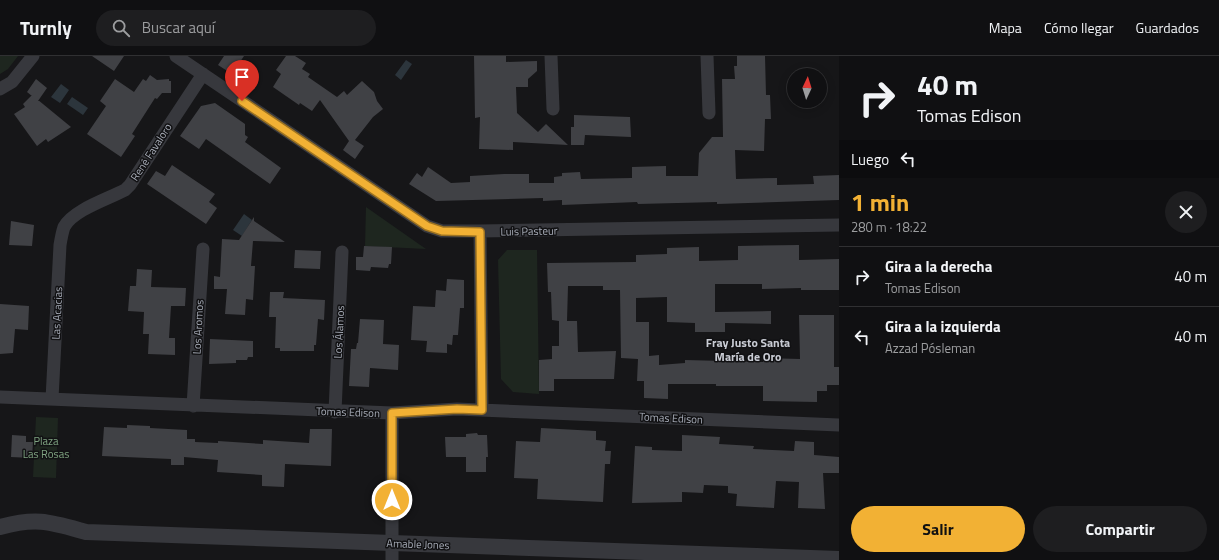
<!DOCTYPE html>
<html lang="es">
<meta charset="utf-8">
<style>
body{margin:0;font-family:"Titillium Web",sans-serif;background:#1e1e20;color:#f1f3f6;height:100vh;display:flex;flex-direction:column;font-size:15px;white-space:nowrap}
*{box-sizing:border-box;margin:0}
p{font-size:13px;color:#9c9d9f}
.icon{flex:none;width:22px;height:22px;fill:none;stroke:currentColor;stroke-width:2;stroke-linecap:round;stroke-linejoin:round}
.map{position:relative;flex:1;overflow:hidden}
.side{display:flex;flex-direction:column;background:#101012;width:380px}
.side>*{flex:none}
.top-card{background:#101012;color:#f1f3f6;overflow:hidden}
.needle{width:26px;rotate:4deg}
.fabs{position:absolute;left:787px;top:12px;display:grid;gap:8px}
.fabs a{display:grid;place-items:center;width:40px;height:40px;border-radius:50%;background:#101012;box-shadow:0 2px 10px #0003,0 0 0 1px #303032;font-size:20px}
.pin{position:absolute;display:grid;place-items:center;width:34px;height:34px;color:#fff;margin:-41px -17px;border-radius:50% 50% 50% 0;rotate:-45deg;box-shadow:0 0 4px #0007}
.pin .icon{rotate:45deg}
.me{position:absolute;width:44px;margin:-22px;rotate:0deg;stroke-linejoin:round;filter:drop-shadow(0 0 3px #0008)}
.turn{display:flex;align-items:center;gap:14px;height:84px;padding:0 12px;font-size:18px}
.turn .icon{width:52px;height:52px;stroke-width:2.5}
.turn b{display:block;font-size:28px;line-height:34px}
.then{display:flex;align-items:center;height:38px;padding:0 12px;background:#0003;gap:8px;font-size:15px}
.round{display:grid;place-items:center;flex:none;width:42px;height:42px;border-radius:21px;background:#1e1e20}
.summary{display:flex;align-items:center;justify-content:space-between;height:68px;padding:0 12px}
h1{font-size:24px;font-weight:700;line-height:30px;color:#f2b134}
.button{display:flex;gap:8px;margin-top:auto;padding:8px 12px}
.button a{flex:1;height:46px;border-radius:24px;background:#f2b134;color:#111;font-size:16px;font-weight:700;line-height:46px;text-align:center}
.button a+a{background:#1e1e20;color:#f1f3f6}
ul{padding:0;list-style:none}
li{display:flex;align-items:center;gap:12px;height:60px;padding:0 12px;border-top:1px solid #303032}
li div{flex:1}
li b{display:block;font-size:15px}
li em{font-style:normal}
header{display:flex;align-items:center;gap:24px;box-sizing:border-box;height:56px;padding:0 20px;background:#101012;border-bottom:1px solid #303032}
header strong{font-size:19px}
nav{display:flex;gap:22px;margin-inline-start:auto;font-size:14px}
.search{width:280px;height:36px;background:#1e1e20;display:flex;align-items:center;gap:10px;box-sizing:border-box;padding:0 14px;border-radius:22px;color:#9c9d9f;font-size:15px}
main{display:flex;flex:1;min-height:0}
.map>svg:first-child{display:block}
.green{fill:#1e261f}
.water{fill:#2c353c}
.building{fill:#404145}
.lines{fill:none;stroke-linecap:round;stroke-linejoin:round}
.minor{stroke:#37383d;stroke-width:13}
.tertiary{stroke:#37383d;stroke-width:16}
.route-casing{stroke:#9d7322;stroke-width:10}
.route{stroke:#f2b134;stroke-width:7}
.labels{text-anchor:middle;stroke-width:3;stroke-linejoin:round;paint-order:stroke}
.street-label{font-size:11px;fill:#a8adb8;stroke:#111113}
.park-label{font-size:11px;fill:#7fa381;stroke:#111113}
.neighbourhood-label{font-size:12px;font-weight:bold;fill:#c9ccd4;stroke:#111113}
</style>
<header>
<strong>Turnly</strong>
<div class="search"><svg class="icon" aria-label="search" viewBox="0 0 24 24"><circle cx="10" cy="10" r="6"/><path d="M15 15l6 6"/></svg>Buscar aquí</div>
<nav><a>Mapa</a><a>Cómo llegar</a><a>Guardados</a></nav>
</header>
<main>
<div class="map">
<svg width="839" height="504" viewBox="0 0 839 504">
<rect width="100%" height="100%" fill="#161618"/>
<path class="green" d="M 0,0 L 18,0 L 8,13 L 0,18 Z
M 366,151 L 426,193 L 365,190 Z
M 507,194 L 537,194 L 539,338 L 513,336 L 501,323 L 498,204 Z
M 36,361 L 58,362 L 56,422 L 33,421 Z"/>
<path class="water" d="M 406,4 L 412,8 L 401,24 L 395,19 Z
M 61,28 L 69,34 L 60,47 L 51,41 Z
M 72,41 L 88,52 L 83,59 L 67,48 Z
M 244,158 L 252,164 L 242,180 L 233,174 Z"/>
<path class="building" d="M 92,0 L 124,0 L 114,15 Z
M 224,0 L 244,0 L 232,18 L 218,9 Z
M 286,0 L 295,0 L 306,7 L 302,13 L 310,18 L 308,21 L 337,41 L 344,35 L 347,39 L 362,25 L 374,36 L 377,45 L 383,53 L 373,61 L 355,84 L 364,90 L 355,103 L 343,94 L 349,85 L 320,44 L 312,55 L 300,47 L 299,49 L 273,31 L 281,18 L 276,14 Z
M 474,0 L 506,0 L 506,6 L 537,5 L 537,15 L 528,23 L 528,31 L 516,31 L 517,57 L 538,76 L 546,68 L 568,89 L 513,86 L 513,94 L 479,93 L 480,61 L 475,62 Z
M 737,0 L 765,0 L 766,39 L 770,39 L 771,63 L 765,63 L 764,95 L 735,94 L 736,123 L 777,122 L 777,129 L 814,128 L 813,120 L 839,119 L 839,144 L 717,148 L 717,146 L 638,148 L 637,146 L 562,149 L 562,144 L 543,145 L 543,142 L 436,145 L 409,128 L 417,117 L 422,121 L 428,111 L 451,127 L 470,126 L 470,120 L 504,118 L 529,118 L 529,127 L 554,127 L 554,121 L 562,120 L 562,117 L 580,116 L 581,123 L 632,122 L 632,111 L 666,110 L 666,120 L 698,120 L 699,97 L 712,81 L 723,81 L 722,23 L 735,23 L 734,10 L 737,10 Z
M 150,19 L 157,24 L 169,23 L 169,25 L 171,25 L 171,37 L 162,37 L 157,43 L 155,42 L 132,78 L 135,80 L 121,101 L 87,78 L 106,50 L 100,45 L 115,23 L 134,36 L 143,23 L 146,25 Z
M 36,23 L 47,32 L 38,45 L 27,36 Z
M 32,39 L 71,71 L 48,86 L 46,83 L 37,90 L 14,58 L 25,51 L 23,48 Z
M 215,47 L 245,68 L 245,79 L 248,81 L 245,86 L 281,112 L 270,128 L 206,83 L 199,93 L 180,80 L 201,50 Z
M 574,59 L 630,61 L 631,81 L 585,79 L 584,89 L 571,89 L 571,71 L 574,71 Z
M 172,109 L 215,138 L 209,146 L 217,152 L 206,168 L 147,128 L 156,115 L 165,120 Z
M 254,161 L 254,165 L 285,186 L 253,185 L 251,210 L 255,210 L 253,244 L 246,243 L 245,259 L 225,258 L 227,233 L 214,233 L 214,220 L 220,221 L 222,183 L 239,184 Z
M 11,165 L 34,169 L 32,190 L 9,189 Z
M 799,189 L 799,204 L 839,203 L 839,234 L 801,234 L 801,232 L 762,233 L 762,228 L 715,228 L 715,256 L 771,255 L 771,268 L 725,267 L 725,276 L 695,276 L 695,267 L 667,266 L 667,241 L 636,242 L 636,266 L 649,266 L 649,300 L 659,299 L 659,309 L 685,307 L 685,304 L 763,306 L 763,302 L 800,303 L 799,259 L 834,259 L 834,311 L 839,311 L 839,329 L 827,329 L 827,335 L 817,335 L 817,346 L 763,345 L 763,330 L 716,330 L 716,328 L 668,328 L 668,343 L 644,342 L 644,325 L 637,325 L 638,303 L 621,302 L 620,234 L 603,234 L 603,230 L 568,230 L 567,265 L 577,265 L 578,296 L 616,295 L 614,323 L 554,323 L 554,335 L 539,335 L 539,304 L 552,303 L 552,290 L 559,290 L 559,265 L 552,264 L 551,236 L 548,236 L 547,207 L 636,206 L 636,199 L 667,198 L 667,192 L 699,191 L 699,205 L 738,204 L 738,190 Z
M 364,190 L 392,191 L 391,208 L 389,208 L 388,212 L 371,211 L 370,215 L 356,214 L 356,201 L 363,201 Z
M 295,194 L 321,195 L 320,213 L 294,212 Z
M 137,213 L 152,214 L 151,231 L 186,232 L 185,250 L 171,250 L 169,282 L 175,282 L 175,299 L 148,298 L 149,278 L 143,278 L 144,256 L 128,255 L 130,230 L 136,230 Z
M 447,223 L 464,224 L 464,252 L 460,252 L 458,279 L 453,279 L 452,289 L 447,288 L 447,297 L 426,296 L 427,285 L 411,284 L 413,250 L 435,251 L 436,234 L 446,235 Z
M 270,236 L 284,236 L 283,242 L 325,244 L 324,264 L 318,263 L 316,289 L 314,289 L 314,295 L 280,295 L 280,292 L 275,292 L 276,261 L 269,261 Z
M 0,248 L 29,250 L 28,274 L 15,273 L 13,297 L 0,298 Z
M 360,263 L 384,264 L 383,288 L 399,289 L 398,314 L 370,312 L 369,331 L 349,330 L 351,293 L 356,293 L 357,287 L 358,287 Z
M 210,283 L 253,285 L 253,301 L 248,301 L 247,304 L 236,304 L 236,307 L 209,308 Z
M 127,369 L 150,370 L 150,372 L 187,374 L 187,383 L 195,383 L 195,386 L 218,387 L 218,385 L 263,388 L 263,384 L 309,387 L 310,373 L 332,373 L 331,410 L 285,408 L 284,431 L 262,430 L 262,419 L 217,416 L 218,404 L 184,401 L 184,409 L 171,409 L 171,403 L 102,400 L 104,371 L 127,372 Z
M 541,372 L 596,375 L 596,384 L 606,385 L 605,395 L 611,395 L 610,408 L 605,408 L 603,446 L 537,443 L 538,423 L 514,422 L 516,385 L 540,386 Z
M 477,377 L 478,379 L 487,379 L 488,401 L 486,401 L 486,416 L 466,416 L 466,401 L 446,401 L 445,381 L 466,381 L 466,378 Z
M 12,379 L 26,380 L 26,386 L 33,386 L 32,402 L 11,401 Z
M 682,379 L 720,381 L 719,388 L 754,390 L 753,393 L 794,395 L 795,385 L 814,386 L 814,399 L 839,401 L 839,417 L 823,417 L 825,453 L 798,452 L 799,426 L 776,425 L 774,452 L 736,450 L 737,438 L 728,437 L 728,430 L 704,429 L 703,437 L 682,436 L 682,446 L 632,447 L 635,390 L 652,391 L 652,394 L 682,395 Z"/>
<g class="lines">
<path class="minor" d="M 176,0 L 427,170 L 442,175 L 480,175 L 839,169
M 551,0 L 553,53
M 707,0 L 709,57
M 0,33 L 12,26 L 33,0
M 480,175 L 482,354
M 0,341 L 392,357 L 457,353 L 839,369
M 52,343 L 60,189 C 61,183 62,177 64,171 C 73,154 108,143 125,134 L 130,129 L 203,18
M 193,350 L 203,193
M 335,356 L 342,196
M 392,357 L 392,504"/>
<path class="tertiary" d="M 0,471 C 37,461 50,466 86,476 L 839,503"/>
</g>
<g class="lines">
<defs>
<path id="route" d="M 242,45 L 427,170 L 442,175 L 480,176 L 482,354 L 457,353 L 392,357 L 392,444"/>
</defs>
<use href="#route" class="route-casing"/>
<use href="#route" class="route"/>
</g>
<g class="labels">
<g class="street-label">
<text transform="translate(151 96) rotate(-57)" y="4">René Favaloro</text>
<text transform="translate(529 175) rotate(-1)" y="4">Luis Pasteur</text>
<text transform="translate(57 257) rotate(-87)" y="4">Las Acacias</text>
<text transform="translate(198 271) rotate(-87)" y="4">Los Aromos</text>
<text transform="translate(339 276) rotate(-87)" y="4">Los Álamos</text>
<text transform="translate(348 356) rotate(2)" y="4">Tomas Edison</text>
<text transform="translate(671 362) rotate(3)" y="4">Tomas Edison</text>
<text transform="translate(418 488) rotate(2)" y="4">Amable Jones</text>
</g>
<g class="park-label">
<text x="46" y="389">Plaza<tspan x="46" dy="13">Las Rosas</tspan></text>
</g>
<g class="neighbourhood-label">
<text x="748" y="291">Fray Justo Santa<tspan x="748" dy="14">María de Oro</tspan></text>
</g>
</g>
</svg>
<div class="fabs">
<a><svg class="needle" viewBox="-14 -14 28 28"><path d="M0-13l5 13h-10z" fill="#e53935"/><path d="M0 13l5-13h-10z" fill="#9c9d9f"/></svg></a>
</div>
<div class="pin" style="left:242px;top:45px;background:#d93025"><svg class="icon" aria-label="arrive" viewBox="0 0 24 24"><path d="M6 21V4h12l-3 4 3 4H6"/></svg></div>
<svg class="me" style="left:392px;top:444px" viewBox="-20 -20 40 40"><circle r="17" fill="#f2b134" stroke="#fff" stroke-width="3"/><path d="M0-11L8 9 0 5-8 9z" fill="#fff"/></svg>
</div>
<section class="side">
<div class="top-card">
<div class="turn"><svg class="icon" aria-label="right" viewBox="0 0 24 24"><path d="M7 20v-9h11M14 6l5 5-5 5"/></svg><div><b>40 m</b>Tomas Edison</div></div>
<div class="then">Luego<svg class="icon" aria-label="left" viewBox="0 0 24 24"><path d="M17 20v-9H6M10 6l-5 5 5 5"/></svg></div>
</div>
<div class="summary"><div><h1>1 min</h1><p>280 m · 18:22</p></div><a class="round"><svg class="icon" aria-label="close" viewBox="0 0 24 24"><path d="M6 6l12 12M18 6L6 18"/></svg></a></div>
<ul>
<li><svg class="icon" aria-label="right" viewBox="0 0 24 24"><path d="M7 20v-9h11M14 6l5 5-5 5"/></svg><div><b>Gira a la derecha</b><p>Tomas Edison</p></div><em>40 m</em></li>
<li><svg class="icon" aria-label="left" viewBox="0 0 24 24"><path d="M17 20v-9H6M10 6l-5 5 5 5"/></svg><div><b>Gira a la izquierda</b><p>Azzad Pósleman</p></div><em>40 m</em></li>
</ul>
<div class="button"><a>Salir</a><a>Compartir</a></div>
</section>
</main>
